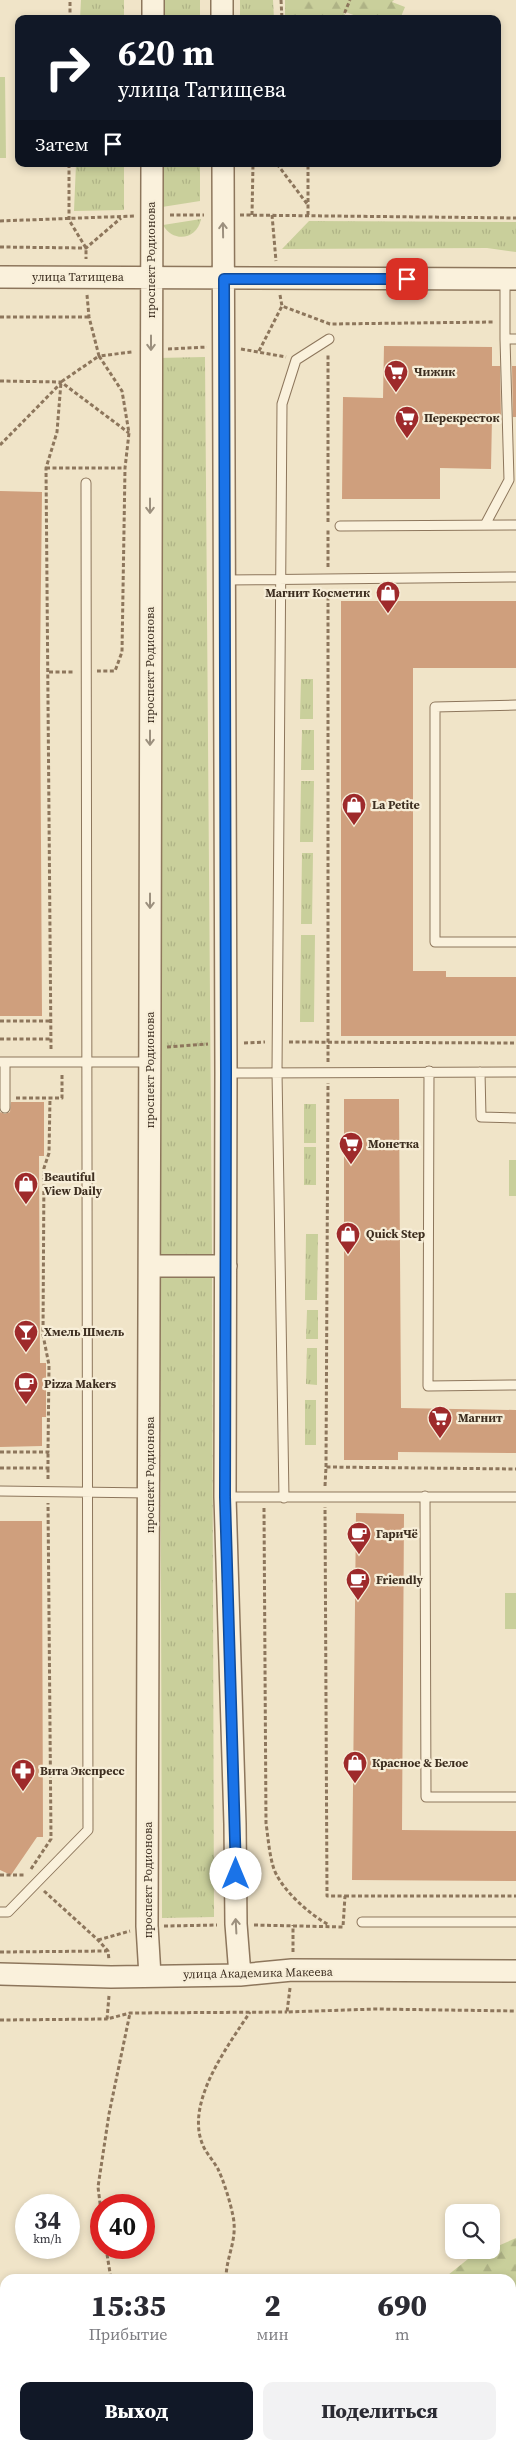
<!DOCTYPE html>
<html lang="ru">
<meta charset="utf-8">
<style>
body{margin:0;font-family:"Source Serif 4",serif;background:#f2f2f3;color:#2b2b33;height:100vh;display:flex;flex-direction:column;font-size:19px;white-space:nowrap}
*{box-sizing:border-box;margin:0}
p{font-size:16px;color:#7c7c81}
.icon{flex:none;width:28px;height:28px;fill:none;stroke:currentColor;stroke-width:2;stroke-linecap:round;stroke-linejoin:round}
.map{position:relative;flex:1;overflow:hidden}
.drawer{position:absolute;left:0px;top:2274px;width:516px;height:176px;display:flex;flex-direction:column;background:#fff;border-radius:15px 15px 0 0;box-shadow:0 2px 8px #0003}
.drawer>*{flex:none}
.banner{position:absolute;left:15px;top:15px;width:486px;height:152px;border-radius:10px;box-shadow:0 2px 8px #0003;background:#111827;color:#fff;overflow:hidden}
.tools{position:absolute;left:445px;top:2204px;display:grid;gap:10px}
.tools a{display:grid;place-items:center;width:55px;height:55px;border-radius:10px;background:#fff;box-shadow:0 2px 8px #0003;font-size:25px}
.speed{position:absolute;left:15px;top:2194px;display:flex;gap:10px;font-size:25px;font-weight:700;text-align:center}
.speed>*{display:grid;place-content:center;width:65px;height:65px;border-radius:50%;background:#fff;box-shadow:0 2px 8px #0003;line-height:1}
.speed small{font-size:12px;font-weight:400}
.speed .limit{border:8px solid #d22;background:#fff;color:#111}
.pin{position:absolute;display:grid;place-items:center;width:42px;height:42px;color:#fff;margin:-21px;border-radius:10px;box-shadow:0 2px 8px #0006}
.me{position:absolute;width:55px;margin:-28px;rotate:0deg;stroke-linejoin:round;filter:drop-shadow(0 0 4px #0008)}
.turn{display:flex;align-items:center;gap:18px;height:105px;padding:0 20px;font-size:22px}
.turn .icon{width:65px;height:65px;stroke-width:2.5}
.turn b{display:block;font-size:35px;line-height:42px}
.then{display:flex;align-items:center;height:48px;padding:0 20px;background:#0003;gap:10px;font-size:19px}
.eta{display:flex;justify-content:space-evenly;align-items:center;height:85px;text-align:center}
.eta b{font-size:30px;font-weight:800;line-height:35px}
.cta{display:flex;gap:10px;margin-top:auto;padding:10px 20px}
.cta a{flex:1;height:58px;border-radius:10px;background:#111827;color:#fff;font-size:20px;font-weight:800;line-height:58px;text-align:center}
.cta a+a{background:#f2f2f3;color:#2b2b33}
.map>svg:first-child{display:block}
.grass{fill:url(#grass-tufts)}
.forest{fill:url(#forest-firs)}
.park{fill:#c9cf9b}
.building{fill:#cf9f7d}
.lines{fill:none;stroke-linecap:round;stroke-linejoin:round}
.service-casing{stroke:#8d765c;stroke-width:11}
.tertiary-casing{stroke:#8d765c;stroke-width:24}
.path{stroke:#8d765c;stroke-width:3;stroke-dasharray:4 2.5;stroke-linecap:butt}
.service{stroke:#faf1dc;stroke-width:9}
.tertiary{stroke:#faf1dc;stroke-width:21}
.oneway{stroke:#9c907e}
.route-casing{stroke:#114b97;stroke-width:12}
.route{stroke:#1a73e8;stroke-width:9}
.labels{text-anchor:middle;stroke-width:4.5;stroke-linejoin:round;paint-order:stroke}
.street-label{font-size:12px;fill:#3d2e20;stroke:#f7eed8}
.poi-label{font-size:12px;font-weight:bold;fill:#3d2e20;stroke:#f7eed8;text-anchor:start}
</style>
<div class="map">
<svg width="516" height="2449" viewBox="0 0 516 2449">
<defs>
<pattern id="grass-tufts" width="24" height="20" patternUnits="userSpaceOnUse" patternTransform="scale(1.25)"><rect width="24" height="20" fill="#c9cf9b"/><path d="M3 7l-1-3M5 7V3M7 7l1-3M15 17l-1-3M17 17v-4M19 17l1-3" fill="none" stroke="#aeb285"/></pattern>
<pattern id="forest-firs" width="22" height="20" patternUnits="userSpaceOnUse" patternTransform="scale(1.25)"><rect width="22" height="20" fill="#c9cf9b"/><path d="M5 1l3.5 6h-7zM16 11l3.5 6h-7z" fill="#aeb285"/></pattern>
</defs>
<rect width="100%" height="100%" fill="#f0e4c8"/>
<path class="grass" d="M 81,0 L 124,0 L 124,19 L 80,19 Z
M 162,0 L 200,0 L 200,19 L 162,19 Z
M 240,0 L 273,0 L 274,19 L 240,19 Z
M 76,164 L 124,164 L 124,210 L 74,211 Z
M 162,164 L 200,164 L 200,201 L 162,207 Z
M 201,219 C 197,240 173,243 163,225 Z
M 309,221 L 516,222 L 516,252 L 487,248 L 282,249 Z
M 205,357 L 212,1254 L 160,1254 L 157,358 Z
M 301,679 L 313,679 L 313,719 L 300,719 Z
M 302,730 L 314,730 L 314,770 L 301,770 Z
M 301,781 L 314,781 L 313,842 L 300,842 Z
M 302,853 L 313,853 L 312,924 L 301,924 Z
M 301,935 L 315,935 L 314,1022 L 300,1022 Z
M 304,1104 L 316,1104 L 316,1143 L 304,1143 Z
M 304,1147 L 316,1147 L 316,1185 L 304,1185 Z
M 306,1234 L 318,1234 L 317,1300 L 305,1300 Z
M 212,1277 L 214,1917 L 162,1918 L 160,1278 Z
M 307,1310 L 318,1310 L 318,1339 L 306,1339 Z
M 307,1348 L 317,1348 L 317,1385 L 306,1384 Z
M 305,1400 L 316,1400 L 316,1445 L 305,1445 Z"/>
<path class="forest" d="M 285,0 L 394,0 L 392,2 L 405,7 L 400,19 L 364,19 L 343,11 L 347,19 L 285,19 Z
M 516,2238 L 516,2427 L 511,2425 L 511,2279 L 443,2279 L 468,2259 Z
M 0,2337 L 5,2337 L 5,2445 L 269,2445 L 269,2449 L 0,2449 Z"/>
<path class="park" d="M 0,77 L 5,77 L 6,158 L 0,158 Z
M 509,1160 L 516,1160 L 516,1196 L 509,1196 Z
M 505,1593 L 516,1593 L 516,1629 L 505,1629 Z"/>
<path class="building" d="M 384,346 L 492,347 L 492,366 L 500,366 L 501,417 L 492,417 L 491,469 L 440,468 L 440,499 L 342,499 L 343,397 L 383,398 Z
M 512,366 L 516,366 L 516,417 L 513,417 Z
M 0,491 L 42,492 L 40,669 L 42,1016 L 0,1016 Z
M 341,601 L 516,601 L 516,668 L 413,668 L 413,971 L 446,971 L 446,977 L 516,977 L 516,1036 L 341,1036 Z
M 344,1099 L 399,1099 L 401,1408 L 516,1410 L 516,1453 L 398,1452 L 398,1460 L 344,1460 Z
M 11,1102 L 44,1102 L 44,1156 L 39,1156 L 40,1363 L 46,1363 L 46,1417 L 42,1417 L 42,1446 L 0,1447 L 0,1112 L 5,1114 L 10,1112 Z
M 356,1513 L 404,1514 L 402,1830 L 516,1831 L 516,1881 L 352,1880 Z
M 0,1521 L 42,1521 L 43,1837 L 37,1837 L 11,1875 L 0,1870 Z"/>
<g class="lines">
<defs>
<path id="service" d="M 505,339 L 505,279
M 485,525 L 509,480 L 505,339 L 516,339
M 340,526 L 516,525
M 224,580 L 516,577
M 516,705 L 435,707 L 435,942 L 516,942
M 0,1062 L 150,1062
M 5,1062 L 5,1108
M 429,1071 L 428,1386 L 516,1385
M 480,1072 L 481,1117 L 516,1118
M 227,1073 L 516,1072
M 0,1491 L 150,1493
M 425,1496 L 426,1797 L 516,1797
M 225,1497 L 516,1497
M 284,1498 L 277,1072 L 282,404 L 296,360 L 329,339
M 0,1912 L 8,1912 L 88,1830 L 86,483
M 362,1922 L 516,1922"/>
<path id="tertiary" d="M 222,0 L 222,19
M 153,19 L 153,0
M 223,164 L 226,1073 L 225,1497 L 235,1824 L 236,1924 L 240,1975
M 0,277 L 516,279
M 150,1266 L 226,1266
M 0,1974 L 111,1977 L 240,1975 L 292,1970 L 516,1971
M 150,1976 L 147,1926 C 151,1339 149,751 152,164"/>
</defs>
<use href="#service" class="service-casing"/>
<use href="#tertiary" class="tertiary-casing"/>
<path class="path" d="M 281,0 L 282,19
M 70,19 L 70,0
M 342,19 L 350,0
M 69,164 L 69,220 L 86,248 L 86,259
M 277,164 L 308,205
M 170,215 L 204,215
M 240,215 L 516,218
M 252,215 L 253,164
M 272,215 L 276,261
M 308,215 L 308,164
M 0,221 L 134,216
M 0,247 L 86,248 L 121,218
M 87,295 L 89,317 L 99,356 L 132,352
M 280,295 L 282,306 L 330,324 L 494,322
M 0,317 L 89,317
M 168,349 L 207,347
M 241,349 L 286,357
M 259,351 L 282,306
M 0,381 L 61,382 L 129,433
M 0,445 L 61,383
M 46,468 L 125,468
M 328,522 L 328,353
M 328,567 L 328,530
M 328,590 L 328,1062
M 49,672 L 74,672
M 0,1021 L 50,1021
M 0,1039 L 50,1039
M 289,1042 L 516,1043
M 244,1043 L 265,1042
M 167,1047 L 208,1044
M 51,1049 L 46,468 L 57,432 L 61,382 L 99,356 L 122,391 L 129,433 L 125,468 L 122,652 L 115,671 L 97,671
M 16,1098 L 62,1098 L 62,1073
M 0,1452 L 48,1452 L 49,1365 L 43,1335 L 44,1168 L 49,1153 L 50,1098
M 326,1467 L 328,1083
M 0,1468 L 48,1468 L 48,1452
M 48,1479 L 48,1468
M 325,1486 L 326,1467 L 516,1469
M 264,1508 L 266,1823 C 268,1837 269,1852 273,1866 C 279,1888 310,1915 329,1925
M 31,1869 L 51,1839 L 48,1503
M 0,1875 L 26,1875
M 44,1891 L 98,1940 L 108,1951 L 109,1960
M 345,1896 L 516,1896
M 254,1925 L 343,1927 L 345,1896 L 327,1896 L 325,1507
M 164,1926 L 217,1925
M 98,1940 L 130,1931
M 0,1952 L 107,1951
M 293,1952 L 293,1925
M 290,1988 L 287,2012 L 376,2009 L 516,2011
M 109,1996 L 107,2019 L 130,2013 L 287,2012
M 0,2020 L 107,2019
M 101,2211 L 98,2187 L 109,2114 L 130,2013
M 106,2248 L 111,2279
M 226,2279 C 226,2256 238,2240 233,2216 C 230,2201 224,2182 218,2169 C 213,2160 205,2152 202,2143 C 186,2101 228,2046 250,2012
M 0,2392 L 5,2393
M 511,2418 L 516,2415
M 0,2441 L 5,2437
M 129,2445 L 132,2449
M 248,2449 L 248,2445
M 469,2449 L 475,2445"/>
<use href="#service" class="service"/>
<use href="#tertiary" class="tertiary"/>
</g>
<defs><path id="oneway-shaft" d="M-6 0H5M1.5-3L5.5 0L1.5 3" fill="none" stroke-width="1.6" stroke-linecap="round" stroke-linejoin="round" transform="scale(1.25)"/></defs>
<g class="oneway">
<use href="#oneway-shaft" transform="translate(223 230) rotate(-91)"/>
<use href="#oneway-shaft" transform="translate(151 343) rotate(90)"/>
<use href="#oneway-shaft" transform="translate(150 506) rotate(90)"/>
<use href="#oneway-shaft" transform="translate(150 738) rotate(90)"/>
<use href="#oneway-shaft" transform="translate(150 901) rotate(90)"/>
<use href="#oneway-shaft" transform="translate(236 1926) rotate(-93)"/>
</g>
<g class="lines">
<defs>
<path id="route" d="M 236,1874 L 225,1497 L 226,1073 L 224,279 L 407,279"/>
</defs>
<use href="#route" class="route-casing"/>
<use href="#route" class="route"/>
</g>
<defs>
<symbol id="supermarket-pin" viewBox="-11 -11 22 30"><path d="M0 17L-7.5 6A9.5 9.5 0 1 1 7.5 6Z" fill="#9e2a2b" stroke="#f7eed8"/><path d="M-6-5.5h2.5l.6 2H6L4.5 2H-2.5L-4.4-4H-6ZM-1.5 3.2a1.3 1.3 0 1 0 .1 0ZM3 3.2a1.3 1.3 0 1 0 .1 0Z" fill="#fff"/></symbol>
<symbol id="shop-pin" viewBox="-11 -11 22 30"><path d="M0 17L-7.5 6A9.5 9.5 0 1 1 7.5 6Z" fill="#9e2a2b" stroke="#f7eed8"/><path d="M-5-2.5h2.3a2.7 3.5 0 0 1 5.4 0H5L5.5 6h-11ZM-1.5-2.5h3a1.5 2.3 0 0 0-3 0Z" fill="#fff"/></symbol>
<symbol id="bar-pin" viewBox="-11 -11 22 30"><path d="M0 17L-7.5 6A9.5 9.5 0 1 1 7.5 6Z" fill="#9e2a2b" stroke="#f7eed8"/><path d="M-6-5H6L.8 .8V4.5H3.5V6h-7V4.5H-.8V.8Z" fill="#fff"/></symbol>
<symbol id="cafe-pin" viewBox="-11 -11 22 30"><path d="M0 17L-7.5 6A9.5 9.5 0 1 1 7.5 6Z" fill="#9e2a2b" stroke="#f7eed8"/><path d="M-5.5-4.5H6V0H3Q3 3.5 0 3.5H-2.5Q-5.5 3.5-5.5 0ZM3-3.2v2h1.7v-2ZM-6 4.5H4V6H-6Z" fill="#fff"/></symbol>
<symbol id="pharmacy-pin" viewBox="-11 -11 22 30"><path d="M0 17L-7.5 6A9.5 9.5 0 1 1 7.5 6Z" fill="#9e2a2b" stroke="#f7eed8"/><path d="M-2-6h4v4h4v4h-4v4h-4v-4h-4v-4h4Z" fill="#fff"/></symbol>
</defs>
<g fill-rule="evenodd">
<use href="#supermarket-pin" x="382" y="358" width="28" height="38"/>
<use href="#supermarket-pin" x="393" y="404" width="28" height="38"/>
<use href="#shop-pin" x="374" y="579" width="28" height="38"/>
<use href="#shop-pin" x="340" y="791" width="28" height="38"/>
<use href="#supermarket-pin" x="337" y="1130" width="28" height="38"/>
<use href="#shop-pin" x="12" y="1170" width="28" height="38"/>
<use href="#shop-pin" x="334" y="1220" width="28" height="38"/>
<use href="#bar-pin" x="12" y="1318" width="28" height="38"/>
<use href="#cafe-pin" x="12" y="1370" width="28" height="38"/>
<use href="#supermarket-pin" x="426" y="1404" width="28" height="38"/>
<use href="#cafe-pin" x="345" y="1520" width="28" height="38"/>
<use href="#cafe-pin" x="344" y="1566" width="28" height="38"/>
<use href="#shop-pin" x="341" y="1749" width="28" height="38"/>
<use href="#pharmacy-pin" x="9" y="1757" width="28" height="38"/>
</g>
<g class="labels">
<g class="street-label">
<text transform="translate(151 260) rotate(-90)" y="4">проспект Родионова</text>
<text x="78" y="281">улица Татищева</text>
<text transform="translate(150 665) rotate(-90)" y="4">проспект Родионова</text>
<text transform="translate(150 1070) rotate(-90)" y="4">проспект Родионова</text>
<text transform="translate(150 1475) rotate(-90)" y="4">проспект Родионова</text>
<text transform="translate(148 1880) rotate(-90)" y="4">проспект Родионова</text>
<text transform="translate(258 1973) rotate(-1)" y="4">улица Академика Макеева</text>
</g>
<g class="poi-label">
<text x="414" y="376">Чижик</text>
<text x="424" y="422">Перекресток</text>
<text x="370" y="597" text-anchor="end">Магнит Косметик</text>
<text x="372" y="809">La Petite</text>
<text x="368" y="1148">Монетка</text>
<text x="44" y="1181">Beautiful<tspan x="44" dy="14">View Daily</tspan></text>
<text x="366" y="1238">Quick Step</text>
<text x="44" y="1336">Хмель Шмель</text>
<text x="44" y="1388">Pizza Makers</text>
<text x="458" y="1422">Магнит</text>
<text x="376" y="1538">ГариЧё</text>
<text x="376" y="1584">Friendly</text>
<text x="372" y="1767">Красное &amp; Белое</text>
<text x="40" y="1775">Вита Экспресс</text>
</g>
</g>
</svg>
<div class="tools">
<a><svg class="icon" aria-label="search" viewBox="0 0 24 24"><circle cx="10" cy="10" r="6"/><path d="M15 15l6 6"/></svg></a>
</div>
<div class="speed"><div>34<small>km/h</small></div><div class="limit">40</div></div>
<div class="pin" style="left:407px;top:279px;background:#d93025"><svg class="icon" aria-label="arrive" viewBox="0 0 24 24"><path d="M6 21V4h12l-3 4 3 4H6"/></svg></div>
<svg class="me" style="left:236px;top:1874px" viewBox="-20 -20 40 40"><circle r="19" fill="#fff"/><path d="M0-13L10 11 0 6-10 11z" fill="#1a73e8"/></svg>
<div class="banner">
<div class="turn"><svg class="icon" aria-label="right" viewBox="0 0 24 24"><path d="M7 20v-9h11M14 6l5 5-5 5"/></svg><div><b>620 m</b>улица Татищева</div></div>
<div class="then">Затем<svg class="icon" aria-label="arrive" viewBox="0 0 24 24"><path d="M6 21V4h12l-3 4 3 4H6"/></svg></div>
</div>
<section class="drawer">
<div class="eta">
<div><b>15:35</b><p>Прибытие</p></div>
<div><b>2</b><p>мин</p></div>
<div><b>690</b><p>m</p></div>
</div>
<div class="cta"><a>Выход</a><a>Поделиться</a></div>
</section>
</div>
